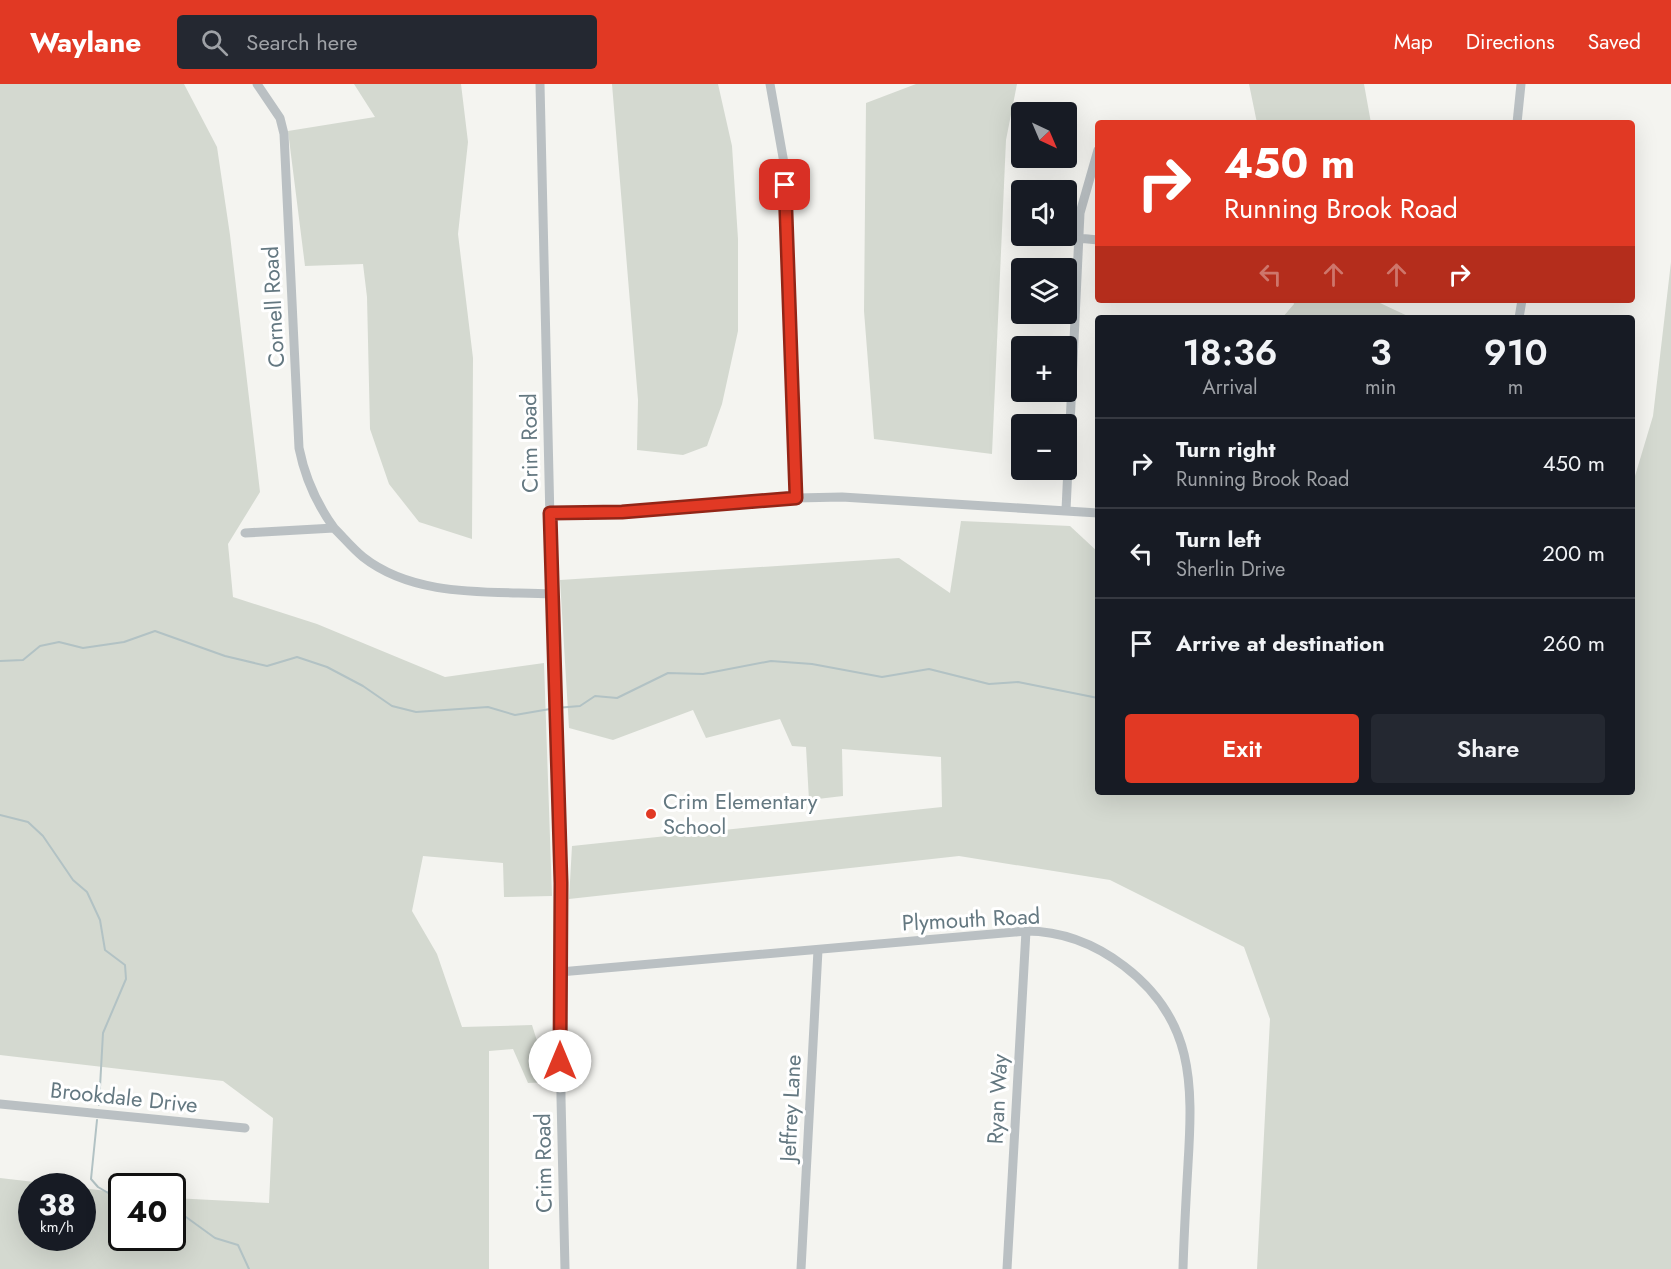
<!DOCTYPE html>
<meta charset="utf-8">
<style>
body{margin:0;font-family:Jost,sans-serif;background:#242831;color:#f1f3f6;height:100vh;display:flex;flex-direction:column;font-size:22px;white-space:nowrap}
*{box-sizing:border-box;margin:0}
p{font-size:20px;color:#9ea1a6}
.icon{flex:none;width:33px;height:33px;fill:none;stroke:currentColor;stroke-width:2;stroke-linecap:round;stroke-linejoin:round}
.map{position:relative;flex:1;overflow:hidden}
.details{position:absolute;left:1095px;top:231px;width:540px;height:480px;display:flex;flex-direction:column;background:#171b24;border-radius:6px;box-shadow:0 6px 24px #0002}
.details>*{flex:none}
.top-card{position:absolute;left:1095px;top:36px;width:540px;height:183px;border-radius:6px;box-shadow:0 6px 24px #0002;background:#e13924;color:#fff;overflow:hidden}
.needle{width:39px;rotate:136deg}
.buttons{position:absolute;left:1011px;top:18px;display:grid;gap:12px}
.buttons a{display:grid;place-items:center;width:66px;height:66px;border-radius:6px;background:#171b24;box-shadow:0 6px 24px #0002;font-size:30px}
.speed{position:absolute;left:18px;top:1089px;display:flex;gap:12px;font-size:30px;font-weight:700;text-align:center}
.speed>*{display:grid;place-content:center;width:78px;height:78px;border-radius:50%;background:#171b24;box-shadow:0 6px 24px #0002;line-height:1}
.speed small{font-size:15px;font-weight:400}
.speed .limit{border:3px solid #111;border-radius:9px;background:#fff;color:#111}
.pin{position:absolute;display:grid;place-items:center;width:51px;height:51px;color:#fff;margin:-26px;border-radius:12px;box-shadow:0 3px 9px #0006}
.me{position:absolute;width:66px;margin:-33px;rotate:0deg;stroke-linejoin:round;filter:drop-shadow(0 0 4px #0008)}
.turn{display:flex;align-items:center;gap:21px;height:126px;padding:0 30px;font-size:27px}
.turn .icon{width:78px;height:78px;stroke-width:2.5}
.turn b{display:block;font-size:42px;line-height:51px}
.lanes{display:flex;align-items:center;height:57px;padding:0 30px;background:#0003;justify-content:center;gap:30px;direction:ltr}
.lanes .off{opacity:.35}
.eta{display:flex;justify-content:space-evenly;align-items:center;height:102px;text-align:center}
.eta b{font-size:36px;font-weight:600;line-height:42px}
.action{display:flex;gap:12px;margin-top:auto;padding:12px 30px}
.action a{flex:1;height:69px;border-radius:6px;background:#e13924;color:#fff;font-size:24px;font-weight:600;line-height:69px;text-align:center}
.action a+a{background:#242831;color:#f1f3f6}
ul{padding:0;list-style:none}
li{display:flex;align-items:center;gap:18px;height:90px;padding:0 30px;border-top:2px solid #363941}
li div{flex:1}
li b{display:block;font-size:22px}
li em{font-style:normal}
header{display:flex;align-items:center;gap:36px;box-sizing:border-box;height:84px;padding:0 30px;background:#e13924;color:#fff}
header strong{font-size:28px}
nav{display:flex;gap:33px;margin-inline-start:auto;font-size:21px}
.search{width:420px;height:54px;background:#242831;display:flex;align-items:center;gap:15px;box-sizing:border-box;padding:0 21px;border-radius:6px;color:#9ea1a6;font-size:22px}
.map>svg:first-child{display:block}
.green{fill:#d4d9d0}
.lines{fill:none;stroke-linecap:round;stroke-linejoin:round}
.stream{stroke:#b2c2c4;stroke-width:2}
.minor{stroke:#bac0c3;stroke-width:9}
.route-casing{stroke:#922517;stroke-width:15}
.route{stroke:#e13924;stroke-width:10}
.poi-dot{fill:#e13924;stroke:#fff;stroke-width:2}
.labels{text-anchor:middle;stroke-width:6;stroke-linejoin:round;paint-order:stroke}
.street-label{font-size:22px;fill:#647881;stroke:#fff}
.poi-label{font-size:22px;fill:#647881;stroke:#fff;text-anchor:start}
</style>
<header>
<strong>Waylane</strong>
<div class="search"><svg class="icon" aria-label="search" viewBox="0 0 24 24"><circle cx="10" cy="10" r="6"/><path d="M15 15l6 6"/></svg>Search here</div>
<nav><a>Map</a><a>Directions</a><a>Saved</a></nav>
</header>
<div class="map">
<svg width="1671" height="1185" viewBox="0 0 1671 1185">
<rect width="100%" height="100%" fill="#f4f4f0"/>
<path class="green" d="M 0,0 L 184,0 L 217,63 L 230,151 L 260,408 L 228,460 L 233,513 L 317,540 L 445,593 L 544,579 L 552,812 L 504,813 L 503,779 L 423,772 L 412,827 L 437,870 L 462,943 L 532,941 L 550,998 L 528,999 L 513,965 L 489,967 L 489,1185 L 0,1185 L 0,1094 L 69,1102 L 32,1102 L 32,1154 L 82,1154 L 83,1104 L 121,1109 L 122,1154 L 172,1154 L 173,1114 L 269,1119 L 273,1034 L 223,997 L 0,971 Z
M 354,0 L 461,0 L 468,58 L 458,150 L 473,274 L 472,455 L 419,438 L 389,400 L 370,345 L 367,213 L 363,180 L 305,182 L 288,47 L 375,33 Z
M 612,0 L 718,0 L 732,62 L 738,155 L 738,247 L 722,320 L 707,362 L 683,371 L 637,366 L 638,316 Z
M 916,0 L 1017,0 L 1006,56 L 992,370 L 874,355 L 864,227 L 866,19 Z
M 1249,0 L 1364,0 L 1371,39 L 1257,39 Z
M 1671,178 L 1671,1185 L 1257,1185 L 1270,935 L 1244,863 L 1110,796 L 959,772 L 569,815 L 572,762 L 942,723 L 941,673 L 842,665 L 843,712 L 809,716 L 806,663 L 792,662 L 780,635 L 706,654 L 693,626 L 613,656 L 569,644 L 560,496 L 899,474 L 950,509 L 961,437 L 1070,442 L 1098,468 L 1098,708 L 1632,708 L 1632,402 L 1653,332 Z
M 1293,216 L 1380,216 L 1380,219 L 1412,234 L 1282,234 L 1294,220 Z"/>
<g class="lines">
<path class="stream" d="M 0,577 L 23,576 L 40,562 L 59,558 L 83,564 L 124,558 L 155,547 L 225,572 L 267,582 L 297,573 L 327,583 L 363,602 L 392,622 L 416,628 L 488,623 L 515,631 L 550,625
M 556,624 L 580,622 L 595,612 L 617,614 L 668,589 L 703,590 L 771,577 L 812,580 L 882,593 L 929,585 L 989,600 L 1018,598 L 1098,614
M 0,731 L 28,738 L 43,752 L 73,796 L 87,808 L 100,836 L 105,866 L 125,881 L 126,895 L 103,949 L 99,1021
M 97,1036 L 91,1095 L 98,1103 L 122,1117
M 172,1131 L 186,1133 L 215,1154 L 238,1161 L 249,1185"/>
<path class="minor" d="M 257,0 L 280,34 L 284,50 L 299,364 C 305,394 316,419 334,444
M 540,0 L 555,654 L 561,799 L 561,1014 L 565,1185
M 770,0 L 784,79 L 796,414
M 1517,39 L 1521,0
M 1078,154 L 1098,156
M 1519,234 L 1522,216
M 1066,426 L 1080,129 L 1098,66
M 551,429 L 622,428 L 751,415 L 842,413 L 1098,429
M 245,449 L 334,444 C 344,454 353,465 363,473 C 415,514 490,507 552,510
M 560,888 L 1026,847 C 1062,847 1095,860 1124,882 C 1194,935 1193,999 1188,1080 C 1186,1115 1184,1150 1183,1185
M 0,1020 L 245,1044
M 801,1185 L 818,866
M 1007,1185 L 1026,847"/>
</g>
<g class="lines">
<defs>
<path id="route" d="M 560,977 L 561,799 L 550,429 L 622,428 L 796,414 L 785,101"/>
</defs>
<use href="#route" class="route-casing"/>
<use href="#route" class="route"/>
</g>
<circle class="poi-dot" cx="651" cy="730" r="6"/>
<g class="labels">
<g class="street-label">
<text transform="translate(273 223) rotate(-93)" y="8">Cornell Road</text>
<text transform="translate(529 359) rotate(-91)" y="8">Crim Road</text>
<text transform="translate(971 835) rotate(-3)" y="8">Plymouth Road</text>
<text transform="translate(124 1013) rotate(6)" y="8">Brookdale Drive</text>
<text transform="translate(997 1015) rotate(-87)" y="8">Ryan Way</text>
<text transform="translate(790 1024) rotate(-87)" y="8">Jeffrey Lane</text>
<text transform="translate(543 1079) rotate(-91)" y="8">Crim Road</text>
</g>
<g class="poi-label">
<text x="663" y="725">Crim Elementary<tspan x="663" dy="25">School</tspan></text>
</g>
</g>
</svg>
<div class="buttons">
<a><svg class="needle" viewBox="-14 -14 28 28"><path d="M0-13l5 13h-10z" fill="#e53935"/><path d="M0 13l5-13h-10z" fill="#9ea1a6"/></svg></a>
<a><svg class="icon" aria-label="sound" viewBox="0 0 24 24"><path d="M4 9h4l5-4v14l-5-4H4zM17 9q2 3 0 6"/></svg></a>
<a><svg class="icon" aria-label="layers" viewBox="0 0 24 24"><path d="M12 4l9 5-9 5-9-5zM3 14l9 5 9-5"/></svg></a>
<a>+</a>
<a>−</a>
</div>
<div class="speed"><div>38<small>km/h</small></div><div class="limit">40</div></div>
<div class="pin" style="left:785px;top:101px;background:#d93025"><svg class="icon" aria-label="arrive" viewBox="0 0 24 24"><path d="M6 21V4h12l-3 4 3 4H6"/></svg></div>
<svg class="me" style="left:560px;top:977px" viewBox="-20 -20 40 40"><circle r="19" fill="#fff"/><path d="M0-13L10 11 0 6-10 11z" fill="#e13924"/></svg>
<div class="top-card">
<div class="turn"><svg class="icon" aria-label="right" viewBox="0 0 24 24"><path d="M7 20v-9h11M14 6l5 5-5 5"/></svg><div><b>450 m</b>Running Brook Road</div></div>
<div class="lanes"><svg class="icon off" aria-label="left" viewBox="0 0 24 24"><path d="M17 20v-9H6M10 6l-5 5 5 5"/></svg><svg class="icon off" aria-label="ahead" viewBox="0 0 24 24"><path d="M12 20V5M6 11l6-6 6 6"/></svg><svg class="icon off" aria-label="ahead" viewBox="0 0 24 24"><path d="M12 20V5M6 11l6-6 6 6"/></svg><svg class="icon" aria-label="right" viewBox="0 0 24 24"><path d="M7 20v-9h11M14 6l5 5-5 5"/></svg></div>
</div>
<section class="details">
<div class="eta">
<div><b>18:36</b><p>Arrival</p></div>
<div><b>3</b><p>min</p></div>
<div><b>910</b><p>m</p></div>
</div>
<ul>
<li><svg class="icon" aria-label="right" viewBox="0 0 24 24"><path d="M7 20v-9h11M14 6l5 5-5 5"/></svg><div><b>Turn right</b><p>Running Brook Road</p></div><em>450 m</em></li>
<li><svg class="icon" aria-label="left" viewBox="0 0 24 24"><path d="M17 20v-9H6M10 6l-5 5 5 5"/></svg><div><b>Turn left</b><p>Sherlin Drive</p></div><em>200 m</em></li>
<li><svg class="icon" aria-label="arrive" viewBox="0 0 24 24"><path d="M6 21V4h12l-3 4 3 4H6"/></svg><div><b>Arrive at destination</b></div><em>260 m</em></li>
</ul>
<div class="action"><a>Exit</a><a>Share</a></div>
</section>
</div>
